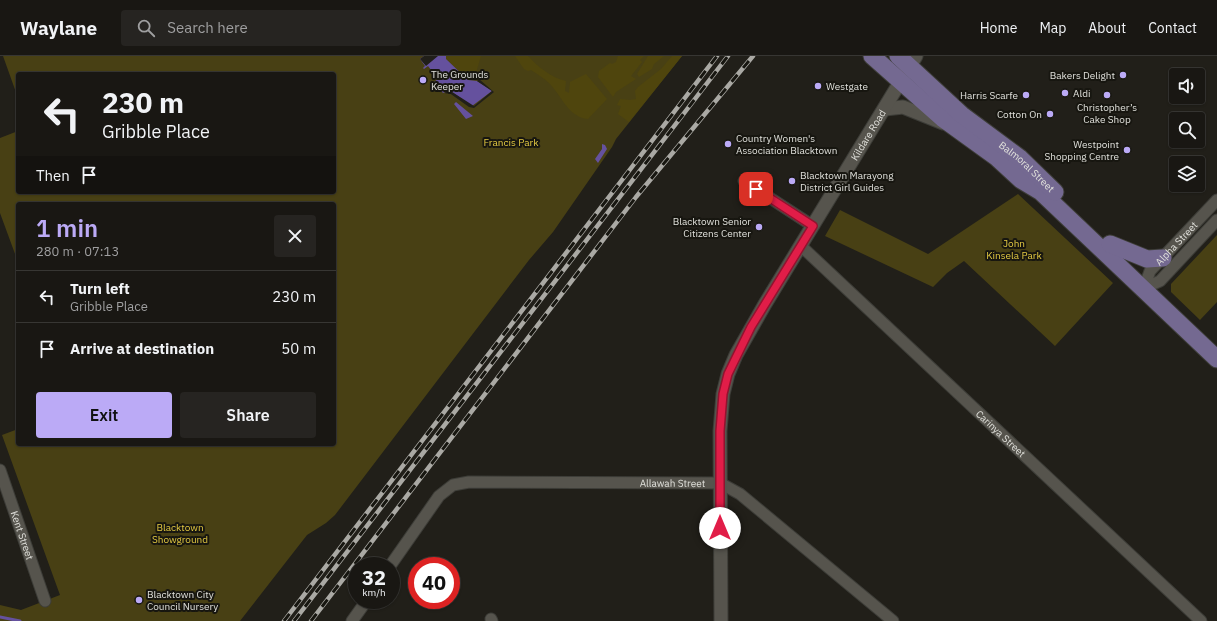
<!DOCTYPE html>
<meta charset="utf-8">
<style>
body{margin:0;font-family:"IBM Plex Sans",sans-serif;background:#262421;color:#f1f3f6;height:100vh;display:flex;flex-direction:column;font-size:15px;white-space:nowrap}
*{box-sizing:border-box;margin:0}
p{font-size:13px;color:#9f9fa0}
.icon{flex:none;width:22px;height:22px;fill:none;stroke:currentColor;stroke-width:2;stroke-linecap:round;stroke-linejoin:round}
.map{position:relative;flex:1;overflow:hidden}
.drawer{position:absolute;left:16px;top:146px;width:320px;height:244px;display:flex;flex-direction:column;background:#191713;border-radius:4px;box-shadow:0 1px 3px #0004,0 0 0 1px #373633}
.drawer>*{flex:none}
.guide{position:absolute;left:16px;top:16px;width:320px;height:122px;border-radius:4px;box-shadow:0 1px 3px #0004,0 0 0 1px #373633;background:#191713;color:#f1f3f6;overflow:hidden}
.tools{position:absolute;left:1169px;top:12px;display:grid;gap:8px}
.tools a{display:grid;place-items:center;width:36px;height:36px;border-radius:4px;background:#191713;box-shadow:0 1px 3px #0004,0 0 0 1px #373633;font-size:20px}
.speed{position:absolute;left:348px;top:501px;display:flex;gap:8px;font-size:20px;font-weight:700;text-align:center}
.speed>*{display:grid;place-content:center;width:52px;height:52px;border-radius:50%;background:#191713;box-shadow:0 1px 3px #0004,0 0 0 1px #373633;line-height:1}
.speed small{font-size:10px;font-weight:400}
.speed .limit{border:6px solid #d22;background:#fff;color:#111}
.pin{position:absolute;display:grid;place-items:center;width:34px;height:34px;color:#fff;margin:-17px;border-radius:8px;box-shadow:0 2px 6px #0006}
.me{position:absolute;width:44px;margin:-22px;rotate:0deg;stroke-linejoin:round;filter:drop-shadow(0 0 3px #0008)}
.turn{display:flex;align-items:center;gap:14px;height:84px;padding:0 20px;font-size:18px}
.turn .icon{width:52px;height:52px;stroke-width:2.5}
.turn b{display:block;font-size:28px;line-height:34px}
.then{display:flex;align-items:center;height:38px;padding:0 20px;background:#0003;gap:8px;font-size:15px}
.round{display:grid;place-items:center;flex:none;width:42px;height:42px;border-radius:4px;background:#262421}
.overview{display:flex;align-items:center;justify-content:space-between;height:68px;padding:0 20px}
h1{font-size:24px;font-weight:600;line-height:30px;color:#bbaaf6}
.action{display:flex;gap:8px;margin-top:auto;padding:8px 20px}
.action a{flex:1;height:46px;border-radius:4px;background:#bbaaf6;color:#111;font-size:16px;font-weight:600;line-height:46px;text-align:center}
.action a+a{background:#262421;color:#f1f3f6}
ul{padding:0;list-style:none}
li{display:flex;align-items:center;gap:12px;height:52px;padding:0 20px;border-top:1px solid #373633}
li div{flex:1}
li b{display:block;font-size:15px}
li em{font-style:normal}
header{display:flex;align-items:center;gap:24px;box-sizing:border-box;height:56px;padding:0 20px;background:#191713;border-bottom:1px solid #373633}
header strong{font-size:19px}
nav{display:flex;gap:22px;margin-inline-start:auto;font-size:14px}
.search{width:280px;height:36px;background:#262421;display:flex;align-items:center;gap:10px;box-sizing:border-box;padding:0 14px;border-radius:4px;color:#9f9fa0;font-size:15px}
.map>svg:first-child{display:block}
.green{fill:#484014}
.forest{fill:#4f450d}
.water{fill:#65519e}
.pier{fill:#211f19}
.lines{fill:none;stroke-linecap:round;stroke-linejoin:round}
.stream{stroke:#65519e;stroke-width:3}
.minor-casing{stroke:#3d3d38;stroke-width:13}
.tertiary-casing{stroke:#3d3d38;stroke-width:15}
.primary-casing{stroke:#3d3d38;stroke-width:19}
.minor{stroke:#56544d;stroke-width:11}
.tertiary{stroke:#56544d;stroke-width:13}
.primary{stroke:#746991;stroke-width:17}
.rail-casing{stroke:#aaa9a4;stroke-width:4.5}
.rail{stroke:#171610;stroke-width:3;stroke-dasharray:9;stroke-linecap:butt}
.route-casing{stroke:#92132f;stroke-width:10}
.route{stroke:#e11d48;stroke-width:7}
.poi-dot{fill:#bbaaf6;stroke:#171610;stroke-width:1.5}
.labels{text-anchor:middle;stroke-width:4;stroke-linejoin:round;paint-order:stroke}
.poi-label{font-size:10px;fill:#e0e0db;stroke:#171610;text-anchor:start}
.street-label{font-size:10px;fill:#e0e0db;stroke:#171610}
.park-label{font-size:10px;fill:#e4ca42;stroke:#171610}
</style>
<header>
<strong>Waylane</strong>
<div class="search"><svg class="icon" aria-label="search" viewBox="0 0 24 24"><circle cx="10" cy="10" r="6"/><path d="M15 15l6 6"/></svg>Search here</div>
<nav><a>Home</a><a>Map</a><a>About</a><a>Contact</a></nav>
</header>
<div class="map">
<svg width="1217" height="565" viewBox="0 0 1217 565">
<rect width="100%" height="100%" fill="#211f19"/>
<path class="green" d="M 3,0 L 682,0 L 616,83 L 612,91 L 553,176 L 529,204 L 335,459 L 326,467 L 307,479 L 240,565 L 0,565 L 0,549 L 21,554 L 60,539 L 2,379 L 18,373 L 18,388 L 334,388 L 334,148 L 18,148 L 18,206 L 0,157 L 0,82 L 18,75 L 18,136 L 334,136 L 334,18 L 18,18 L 18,42 Z
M 1018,138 L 1113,227 L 1055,290 L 964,205 L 947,217 L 933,231 L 825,180 L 840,154 L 928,198 Z
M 1217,179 L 1217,246 L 1200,264 L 1171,236 L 1171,228 Z"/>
<path class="forest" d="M 446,0 L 481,0 L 476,17 L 473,16 L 468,18 L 468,24 L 446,3 Z
M 515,0 L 528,0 C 538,11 552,22 566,25 L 565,35 L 569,37 L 570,26 L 586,18 L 607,43 L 588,63 C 568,61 562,40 549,27 C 544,22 537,18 531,14 L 528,15 L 524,13 Z
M 618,0 L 644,0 L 640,4 L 642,6 L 631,20 L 636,23 L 616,36 L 613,41 L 598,21 L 599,15 L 610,7 L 612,8 L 616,6 Z
M 648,0 L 664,0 L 654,8 L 652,13 L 639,21 L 637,18 Z
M 672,0 L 682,0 L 629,66 L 618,58 L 621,50 L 617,49 L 620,43 L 630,44 L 636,43 L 635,35 L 638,31 L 661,13 Z"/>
<path class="water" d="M 424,0 L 446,0 L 446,3 L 468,24 L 477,25 L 492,35 L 472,50 L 449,34 L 443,37 L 434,26 L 438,23 L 428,10 L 424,13 L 423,12 L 425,10 L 420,3 Z
M 456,46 L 473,60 L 466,63 L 454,48 Z
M 602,88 L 605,89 L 607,93 L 598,107 L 595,103 L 602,93 Z"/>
<path class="pier" d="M 424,0 L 438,0 L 426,10 L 420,3 Z
M 479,23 L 494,36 L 474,52 L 469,51 L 448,36 L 446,38 L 445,36 L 449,34 L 474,50 L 492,35 L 477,25 Z"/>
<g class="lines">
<path class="stream" d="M 0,561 L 20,565"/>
<defs>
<g id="minor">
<path d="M 744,125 L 813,170"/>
<path id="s1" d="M 801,190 L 1201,565"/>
<path id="s2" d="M 1144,232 L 1150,215 L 1217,144"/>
<path d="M 1144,232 L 1160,225 L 1217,164"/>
<path id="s3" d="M 0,414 L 45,545"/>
<path id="s4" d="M 390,510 L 439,440 L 453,429 L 469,426 L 720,427 L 740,438 L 893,565"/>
<path d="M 491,563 L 492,565"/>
<path d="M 352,565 L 367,544"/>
</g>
<g id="tertiary">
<path d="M 885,53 L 903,51 L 943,67"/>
<path id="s5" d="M 721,565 L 720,375 L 723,338 L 728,318 L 736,299 L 765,248 L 916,0"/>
</g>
<g id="primary">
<path d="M 872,0 L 942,62 L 996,101 L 1021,124 L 1041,136 L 1217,303"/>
<path id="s6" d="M 898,0 L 962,59 L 1020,102 L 1055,136"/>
<path d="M 1110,188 L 1147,203 L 1163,202"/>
</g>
</defs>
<use href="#minor" class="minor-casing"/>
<use href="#tertiary" class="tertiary-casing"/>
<use href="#primary" class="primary-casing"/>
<use href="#minor" class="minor"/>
<use href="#tertiary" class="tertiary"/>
<use href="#primary" class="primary"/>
<defs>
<path id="rail" d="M 284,565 L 717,0
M 294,565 L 728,0
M 311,565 L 636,141 L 753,0"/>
</defs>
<use href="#rail" class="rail-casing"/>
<use href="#rail" class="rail"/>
</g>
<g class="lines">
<defs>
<path id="route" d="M 720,472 L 720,375 L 723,338 L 728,318 L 751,271 L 813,170 L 756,133"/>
</defs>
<use href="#route" class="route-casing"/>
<use href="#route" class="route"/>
</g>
<g class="poi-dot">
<circle cx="1123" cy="19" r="4"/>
<circle cx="423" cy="24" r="4"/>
<circle cx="818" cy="30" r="4"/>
<circle cx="1065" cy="37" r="4"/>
<circle cx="1026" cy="39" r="4"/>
<circle cx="1107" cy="39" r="4"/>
<circle cx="1050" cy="58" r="4"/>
<circle cx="728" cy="88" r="4"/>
<circle cx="1127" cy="94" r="4"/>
<circle cx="792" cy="125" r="4"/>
<circle cx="759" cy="171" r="4"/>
<circle cx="139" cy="544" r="4"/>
</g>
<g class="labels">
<g class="poi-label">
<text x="431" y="22">The Grounds<tspan x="431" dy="12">Keeper</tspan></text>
<text x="1115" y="23" text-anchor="end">Bakers Delight</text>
<text x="826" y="34">Westgate</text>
<text x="1073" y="41">Aldi</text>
<text x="1018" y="43" text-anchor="end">Harris Scarfe</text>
<text x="1107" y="55" text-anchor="middle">Christopher’s<tspan x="1107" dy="12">Cake Shop</tspan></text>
<text x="1042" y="62" text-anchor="end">Cotton On</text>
<text x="736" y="86">Country Women's<tspan x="736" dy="12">Association Blacktown</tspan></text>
<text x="1119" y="92" text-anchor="end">Westpoint<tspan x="1119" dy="12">Shopping Centre</tspan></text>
<text x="800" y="123">Blacktown Marayong<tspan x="800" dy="12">District Girl Guides</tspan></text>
<text x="751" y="169" text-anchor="end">Blacktown Senior<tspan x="751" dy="12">Citizens Center</tspan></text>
<text x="147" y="542">Blacktown City<tspan x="147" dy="12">Council Nursery</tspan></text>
</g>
<g class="street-label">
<text dy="4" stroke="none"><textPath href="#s5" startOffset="525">Kildare Road</textPath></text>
<text dy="4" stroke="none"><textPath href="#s6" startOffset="170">Balmoral Street</textPath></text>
<text dy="4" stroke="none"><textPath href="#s2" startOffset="56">Alpha Street</textPath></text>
<text dy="4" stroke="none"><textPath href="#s1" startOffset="274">Carinya Street</textPath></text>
<text dy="4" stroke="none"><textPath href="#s4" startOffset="323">Allawah Street</textPath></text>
<text dy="4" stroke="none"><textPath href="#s3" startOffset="69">Kent Street</textPath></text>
</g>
<g class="park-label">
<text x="511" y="90">Francis Park</text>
<text x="1014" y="191">John<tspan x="1014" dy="12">Kinsela Park</tspan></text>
<text x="180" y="475">Blacktown<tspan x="180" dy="12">Showground</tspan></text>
</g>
</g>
</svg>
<div class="tools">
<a><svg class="icon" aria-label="sound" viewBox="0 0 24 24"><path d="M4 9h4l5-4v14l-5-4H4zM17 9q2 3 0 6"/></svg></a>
<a><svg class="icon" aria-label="search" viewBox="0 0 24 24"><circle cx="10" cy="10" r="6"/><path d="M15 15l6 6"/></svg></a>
<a><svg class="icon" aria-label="layers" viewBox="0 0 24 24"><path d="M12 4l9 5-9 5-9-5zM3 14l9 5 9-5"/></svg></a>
</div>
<div class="speed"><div>32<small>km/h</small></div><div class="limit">40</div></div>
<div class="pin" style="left:756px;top:133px;background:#d93025"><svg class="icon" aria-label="arrive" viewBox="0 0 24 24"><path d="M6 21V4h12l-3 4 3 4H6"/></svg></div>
<svg class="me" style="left:720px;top:472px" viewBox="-20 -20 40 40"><circle r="19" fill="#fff"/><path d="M0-13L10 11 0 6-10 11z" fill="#e11d48"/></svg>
<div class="guide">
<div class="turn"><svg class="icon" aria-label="left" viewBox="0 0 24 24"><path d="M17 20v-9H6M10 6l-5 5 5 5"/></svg><div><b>230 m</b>Gribble Place</div></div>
<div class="then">Then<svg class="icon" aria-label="arrive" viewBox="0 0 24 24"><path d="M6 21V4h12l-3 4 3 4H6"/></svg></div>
</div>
<section class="drawer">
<div class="overview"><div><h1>1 min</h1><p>280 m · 07:13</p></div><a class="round"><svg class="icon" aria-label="close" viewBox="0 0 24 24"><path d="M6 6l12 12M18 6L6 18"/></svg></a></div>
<ul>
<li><svg class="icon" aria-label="left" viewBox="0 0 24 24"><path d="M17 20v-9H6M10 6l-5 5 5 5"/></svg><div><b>Turn left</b><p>Gribble Place</p></div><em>230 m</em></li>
<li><svg class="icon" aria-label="arrive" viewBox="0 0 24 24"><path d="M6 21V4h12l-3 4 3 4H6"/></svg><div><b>Arrive at destination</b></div><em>50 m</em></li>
</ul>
<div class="action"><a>Exit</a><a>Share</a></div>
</section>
</div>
